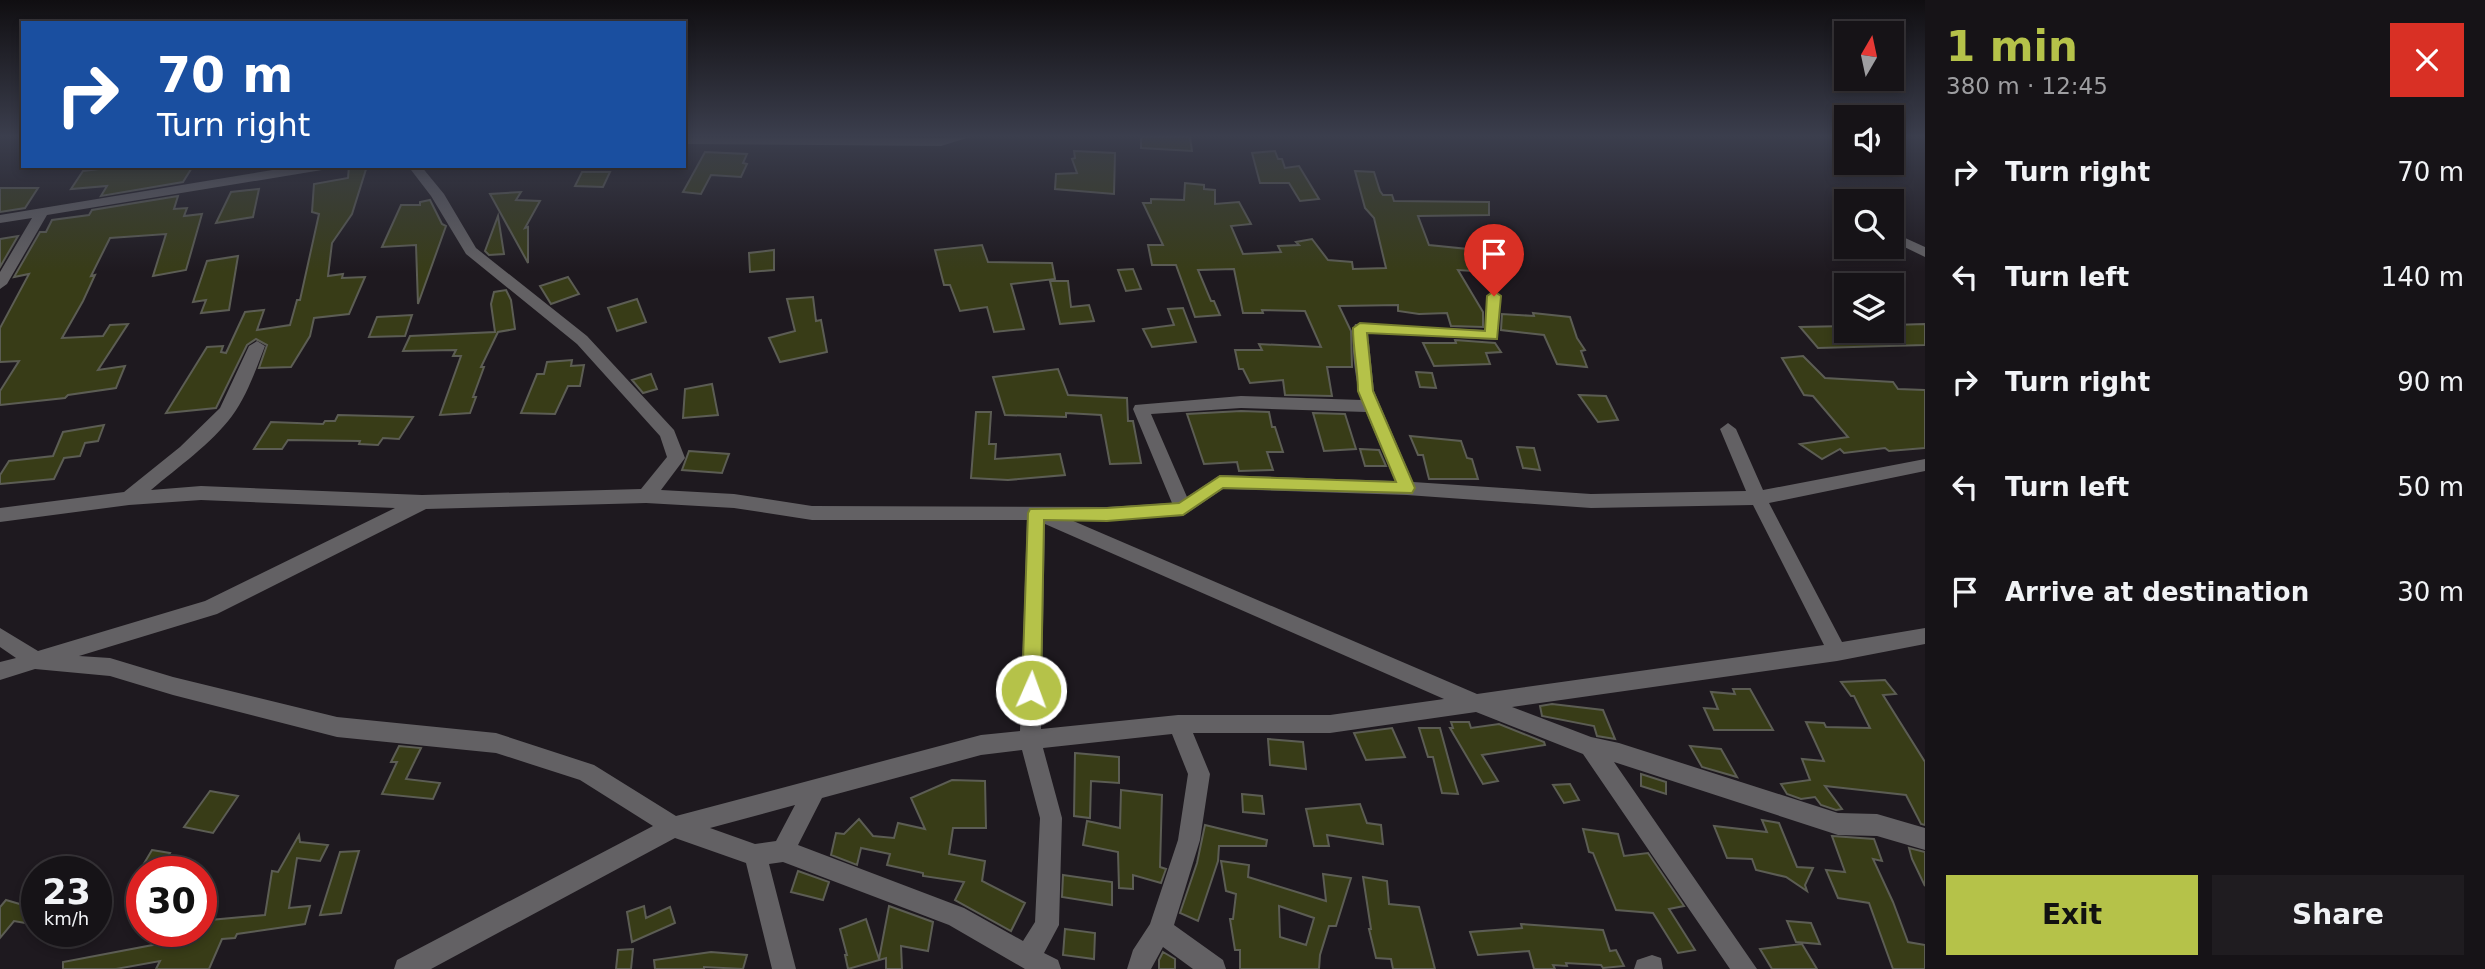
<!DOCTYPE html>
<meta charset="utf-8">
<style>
body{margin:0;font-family:"DejaVu Sans",sans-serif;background:#1f1c20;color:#f1f3f6;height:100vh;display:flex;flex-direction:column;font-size:26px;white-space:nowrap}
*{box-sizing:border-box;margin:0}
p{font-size:23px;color:#9e9ea1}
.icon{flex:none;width:38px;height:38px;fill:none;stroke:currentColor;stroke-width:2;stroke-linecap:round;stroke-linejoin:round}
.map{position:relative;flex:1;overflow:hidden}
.panel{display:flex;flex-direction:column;background:#161317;width:560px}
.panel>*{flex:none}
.top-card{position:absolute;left:21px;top:21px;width:665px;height:147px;border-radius:0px;box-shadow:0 4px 10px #0003,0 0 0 2px #353236;background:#1a4fa0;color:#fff;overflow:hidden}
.needle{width:46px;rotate:9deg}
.buttons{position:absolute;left:1834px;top:21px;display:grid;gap:14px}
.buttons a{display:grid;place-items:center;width:70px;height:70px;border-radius:0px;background:#161317;box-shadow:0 4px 10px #0003,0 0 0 2px #353236;font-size:35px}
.speed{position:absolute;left:21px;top:856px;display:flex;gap:14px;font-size:35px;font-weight:700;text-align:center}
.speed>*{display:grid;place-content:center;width:91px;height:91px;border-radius:50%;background:#161317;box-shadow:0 4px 10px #0003,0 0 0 2px #353236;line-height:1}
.speed small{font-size:18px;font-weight:400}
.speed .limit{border:10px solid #d22;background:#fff;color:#111}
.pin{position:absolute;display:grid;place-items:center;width:60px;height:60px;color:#fff;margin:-72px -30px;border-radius:50% 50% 50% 0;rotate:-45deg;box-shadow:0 0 7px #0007}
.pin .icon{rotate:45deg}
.me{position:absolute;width:77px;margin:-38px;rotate:2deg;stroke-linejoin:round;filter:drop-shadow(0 0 5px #0008)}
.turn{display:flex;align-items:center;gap:24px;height:147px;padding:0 21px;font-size:32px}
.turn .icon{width:91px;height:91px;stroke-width:2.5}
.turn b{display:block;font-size:49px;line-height:60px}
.round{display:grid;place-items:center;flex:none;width:74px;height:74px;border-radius:0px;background:#1f1c20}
.headline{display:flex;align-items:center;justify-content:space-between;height:119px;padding:0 21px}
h1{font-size:42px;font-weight:700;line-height:52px;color:#b5c249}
.cta{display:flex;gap:14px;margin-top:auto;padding:14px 21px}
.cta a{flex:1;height:80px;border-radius:0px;background:#b5c249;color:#111;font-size:28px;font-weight:700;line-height:80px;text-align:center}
.cta a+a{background:#1f1c20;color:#f1f3f6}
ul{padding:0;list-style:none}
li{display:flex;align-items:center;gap:21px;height:105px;padding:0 21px}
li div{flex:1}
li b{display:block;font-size:26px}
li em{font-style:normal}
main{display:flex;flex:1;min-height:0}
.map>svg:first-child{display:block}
.building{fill:#383c17;stroke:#5c5d54;stroke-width:2;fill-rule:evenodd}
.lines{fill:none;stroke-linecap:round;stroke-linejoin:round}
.minor{fill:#636164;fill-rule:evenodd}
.route{fill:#b5c249;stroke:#767e2f;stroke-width:2}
</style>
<main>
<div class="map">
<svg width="1925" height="969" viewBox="0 0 1925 969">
<rect width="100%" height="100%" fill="#1e191f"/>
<path class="building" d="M 1141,137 L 1190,137 L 1192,151 L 1141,148 Z
M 1074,151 L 1115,153 L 1114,194 L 1055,189 L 1056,174 L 1077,173 L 1072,159 L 1075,158 Z
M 1275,151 L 1278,159 L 1282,159 L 1285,168 L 1299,166 L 1319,199 L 1300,201 L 1289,183 L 1260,183 L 1252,153 Z
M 705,152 L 747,154 L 743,163 L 747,164 L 741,177 L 711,175 L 701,194 L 683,192 Z
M 123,166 L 193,166 L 183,182 L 101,196 L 107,186 L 71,189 L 83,171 Z
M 349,166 L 367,166 L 352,214 L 332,243 L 328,276 L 343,274 L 342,278 L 365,277 L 349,314 L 314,318 L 310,336 L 291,367 L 259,368 L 267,345 L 256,339 L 247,345 L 216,408 L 166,413 L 207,347 L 223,346 L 221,352 L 226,353 L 245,312 L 264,310 L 257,330 L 290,325 L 297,300 L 300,300 L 319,214 L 312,212 L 314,184 L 348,178 Z
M 1355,171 L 1374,172 L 1380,191 L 1383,195 L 1392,195 L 1394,201 L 1489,202 L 1489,215 L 1418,216 L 1429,245 L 1517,254 L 1516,265 L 1486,264 L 1488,272 L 1458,270 L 1483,312 L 1483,327 L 1451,326 L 1447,313 L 1419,314 L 1398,311 L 1398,305 L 1339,306 L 1351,331 L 1352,367 L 1327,367 L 1332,396 L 1285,395 L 1283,380 L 1250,383 L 1243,369 L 1239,369 L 1235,350 L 1262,350 L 1259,344 L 1321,347 L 1305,311 L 1262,310 L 1263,313 L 1243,313 L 1234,269 L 1198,270 L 1211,301 L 1214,301 L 1220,315 L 1195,317 L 1176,265 L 1152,265 L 1148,245 L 1163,245 L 1143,203 L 1151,203 L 1151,199 L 1184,200 L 1185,183 L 1204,185 L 1204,189 L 1215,190 L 1215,204 L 1239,202 L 1251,224 L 1231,226 L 1243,254 L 1281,252 L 1278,246 L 1299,245 L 1296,242 L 1312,239 L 1328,260 L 1352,262 L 1353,269 L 1386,268 L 1374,218 L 1365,208 Z
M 582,172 L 610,172 L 603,187 L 575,186 Z
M 0,188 L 38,188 L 25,208 L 0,212 Z
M 259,189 L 253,217 L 216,223 L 231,192 Z
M 521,192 L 516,200 L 540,201 L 525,228 L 528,227 L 528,263 L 490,194 Z
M 178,196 L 174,209 L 187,208 L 184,216 L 202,214 L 186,270 L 153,276 L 166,234 L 110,238 L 91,276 L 95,275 L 83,301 L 62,338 L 103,336 L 110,325 L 128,324 L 98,370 L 125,366 L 116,388 L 68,395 L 65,398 L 0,405 L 0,391 L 19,361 L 0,362 L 0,328 L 29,274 L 14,277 L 40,232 L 46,232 L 52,220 L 89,215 L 92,210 Z
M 430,200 L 442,224 L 446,226 L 418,304 L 416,245 L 382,247 L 401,205 L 420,205 L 420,202 Z
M 498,216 L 504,254 L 489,255 L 485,251 Z
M 18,236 L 0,267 L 0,239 Z
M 982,245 L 988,262 L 1052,263 L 1055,279 L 1011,284 L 1024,329 L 994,332 L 987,307 L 960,311 L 950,285 L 944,285 L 935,250 Z
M 774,250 L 774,270 L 750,272 L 749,253 Z
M 238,256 L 229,310 L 201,313 L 206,300 L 193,302 L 207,261 Z
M 1133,269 L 1141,289 L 1126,291 L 1118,270 Z
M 568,277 L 579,294 L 551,304 L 540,286 Z
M 1050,281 L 1068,281 L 1071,307 L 1089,305 L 1094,321 L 1060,324 Z
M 506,290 L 511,300 L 515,329 L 498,332 L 481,367 L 484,367 L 473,397 L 476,397 L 470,413 L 440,415 L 461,356 L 453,356 L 456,350 L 403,351 L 410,336 L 495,332 L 491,304 L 494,292 Z
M 813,297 L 816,321 L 821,320 L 827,352 L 780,362 L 769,338 L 795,331 L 787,299 Z
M 637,299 L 646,322 L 617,331 L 608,308 Z
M 1183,308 L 1196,342 L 1152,347 L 1143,329 L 1174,325 L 1168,309 Z
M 1533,313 L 1570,317 L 1577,338 L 1585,350 L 1581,351 L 1587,367 L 1557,364 L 1544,335 L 1501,330 L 1502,314 L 1534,316 Z
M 412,315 L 405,336 L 369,337 L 377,317 Z
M 1925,324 L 1925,345 L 1818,348 L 1800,327 L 1846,326 L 1846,331 L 1892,331 L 1892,325 Z
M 1455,340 L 1495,343 L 1501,352 L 1486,353 L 1490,364 L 1434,366 L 1423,343 L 1456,343 Z
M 1803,356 L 1825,378 L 1893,382 L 1898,389 L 1925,390 L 1925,448 L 1889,451 L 1885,448 L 1844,453 L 1840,449 L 1822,459 L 1800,444 L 1848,437 L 1813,396 L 1804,395 L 1782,358 Z
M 572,360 L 571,366 L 584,365 L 580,386 L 568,386 L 555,414 L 521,413 L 537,374 L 544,374 L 547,362 Z
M 1058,369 L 1068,395 L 1127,398 L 1128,421 L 1133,421 L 1141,463 L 1110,464 L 1101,415 L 1066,413 L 1066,417 L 1005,415 L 993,377 Z
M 1416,372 L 1432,373 L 1436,388 L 1420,387 Z
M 651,374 L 657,389 L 643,393 L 632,380 Z
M 712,384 L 718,415 L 683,418 L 685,389 Z
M 1579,395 L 1606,396 L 1618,420 L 1598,422 Z
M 1241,411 L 1269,412 L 1272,427 L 1275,427 L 1283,452 L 1267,452 L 1273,470 L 1239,471 L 1237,462 L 1204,464 L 1187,414 Z
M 976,412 L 991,412 L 989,444 L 996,444 L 995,459 L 1060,454 L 1065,475 L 1008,480 L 971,478 Z
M 1313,413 L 1345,414 L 1356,449 L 1324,451 Z
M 338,415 L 413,417 L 399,439 L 383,438 L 378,445 L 359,444 L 360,441 L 288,440 L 282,449 L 254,449 L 271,422 L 323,424 L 325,421 L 335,421 Z
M 104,425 L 98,441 L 85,443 L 80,456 L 64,458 L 54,479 L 0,484 L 0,475 L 9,461 L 53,456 L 63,432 Z
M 1410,436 L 1461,441 L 1467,458 L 1472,459 L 1478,479 L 1429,479 L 1423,455 L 1418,455 Z
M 1517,447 L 1534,448 L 1540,470 L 1523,468 Z
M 1360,449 L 1379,450 L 1386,466 L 1365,466 Z
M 689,451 L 729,454 L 722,473 L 682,470 Z
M 1885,680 L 1896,694 L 1883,695 L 1925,762 L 1925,825 L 1921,824 L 1906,795 L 1825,786 L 1842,809 L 1836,810 L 1821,805 L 1815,797 L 1801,799 L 1787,794 L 1781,784 L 1810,780 L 1802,759 L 1824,761 L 1806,722 L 1824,723 L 1826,727 L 1870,728 L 1854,696 L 1851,696 L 1841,682 Z
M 1733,689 L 1750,689 L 1773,730 L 1714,730 L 1704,708 L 1718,709 L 1711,692 L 1735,694 Z
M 1552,704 L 1603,710 L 1615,739 L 1597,736 L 1594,726 L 1542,716 L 1540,706 Z
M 1451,722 L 1469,722 L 1471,728 L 1499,724 L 1544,742 L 1545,745 L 1482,755 L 1498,781 L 1483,784 L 1450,728 L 1453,728 Z
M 1392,728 L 1405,757 L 1366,760 L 1354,733 Z
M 1419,728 L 1440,728 L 1458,794 L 1442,793 L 1433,757 L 1428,757 Z
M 1268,739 L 1303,742 L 1306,769 L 1270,765 Z
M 399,746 L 421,748 L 406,779 L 440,783 L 433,799 L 382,794 L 397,762 L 391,762 Z
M 1690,746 L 1721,749 L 1737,777 L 1702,767 Z
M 1075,753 L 1119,757 L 1119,783 L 1091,781 L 1090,818 L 1074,816 Z
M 1641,774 L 1666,782 L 1666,794 L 1641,786 Z
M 952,780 L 985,781 L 986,828 L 953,828 L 949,854 L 985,861 L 982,881 L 1025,903 L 1011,931 L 955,900 L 964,882 L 923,876 L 923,873 L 887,865 L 890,854 L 861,848 L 857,865 L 831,855 L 836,833 L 844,834 L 859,819 L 873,836 L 894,838 L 898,823 L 925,829 L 911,798 Z
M 1570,784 L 1579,800 L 1564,803 L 1553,785 Z
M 1121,790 L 1162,795 L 1160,867 L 1166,869 L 1161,883 L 1133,875 L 1133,889 L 1119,888 L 1118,852 L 1083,845 L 1087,821 L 1120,828 Z
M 210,791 L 238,796 L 213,833 L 184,827 Z
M 1242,794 L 1262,796 L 1264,814 L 1243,812 Z
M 1360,804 L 1367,823 L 1381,825 L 1383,844 L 1327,835 L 1329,846 L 1314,846 L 1306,809 Z
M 1762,820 L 1779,823 L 1797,867 L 1813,868 L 1805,885 L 1807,891 L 1786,877 L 1756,870 L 1752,859 L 1727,858 L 1714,826 L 1767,832 Z
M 1205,825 L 1267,840 L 1266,846 L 1219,846 L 1218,861 L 1198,921 L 1180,913 L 1197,863 Z
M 1583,829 L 1618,834 L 1624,856 L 1648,853 L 1684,906 L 1669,909 L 1695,950 L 1678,953 L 1653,913 L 1616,910 L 1593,853 L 1589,852 Z
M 299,835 L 300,842 L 328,845 L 320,861 L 297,858 L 289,908 L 310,906 L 305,924 L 237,934 L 235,938 L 222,939 L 209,969 L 156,969 L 160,961 L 116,969 L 63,969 L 63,962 L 163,943 L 169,931 L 206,931 L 210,920 L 265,915 L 272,871 L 278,872 Z
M 1832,836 L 1874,839 L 1882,861 L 1873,859 L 1893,902 L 1908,942 L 1925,945 L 1925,969 L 1893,969 L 1869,903 L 1838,898 L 1826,870 L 1845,872 Z
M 1909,848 L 1925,852 L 1925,886 L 1912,859 Z
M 152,850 L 170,853 L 158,872 L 139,872 Z
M 359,851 L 341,913 L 320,915 L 340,852 Z
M 1221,861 L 1249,865 L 1248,877 L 1326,901 L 1323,874 L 1351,878 L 1336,926 L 1329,926 L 1320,955 L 1319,969 L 1240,969 L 1240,950 L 1235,950 L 1230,919 L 1233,919 L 1236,894 L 1226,891 ZM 1279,906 L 1314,918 L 1306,945 L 1280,937 Z
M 798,871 L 829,882 L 823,900 L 791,892 Z
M 1063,875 L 1112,882 L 1112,905 L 1062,897 Z
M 1363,877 L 1387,881 L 1389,904 L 1419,907 L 1435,969 L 1393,969 L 1391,959 L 1376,958 L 1369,929 L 1371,929 Z
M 6,900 L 37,909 L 37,925 L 14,921 L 0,938 L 0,907 Z
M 644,906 L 646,918 L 670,907 L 675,923 L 632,942 L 627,912 Z
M 889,906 L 933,922 L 928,951 L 901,946 L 902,969 L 886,969 L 886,958 L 848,969 L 845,955 L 847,955 L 840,929 L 866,919 L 879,959 Z
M 1787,921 L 1811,923 L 1820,944 L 1796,942 Z
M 1521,924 L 1603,930 L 1610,951 L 1616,950 L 1624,966 L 1603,968 L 1601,965 L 1566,963 L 1567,966 L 1553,965 L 1555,969 L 1534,969 L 1529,951 L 1478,955 L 1470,932 L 1522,928 Z
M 1065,929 L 1095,933 L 1094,959 L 1063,955 Z
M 1802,944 L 1817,969 L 1772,969 L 1760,949 Z
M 633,949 L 631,969 L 616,969 L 618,950 Z
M 711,952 L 747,955 L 743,969 L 704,967 L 704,969 L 655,969 L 654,960 Z
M 1163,952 L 1175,959 L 1175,969 L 1159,969 L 1159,960 Z"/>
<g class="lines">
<path class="minor" d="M 684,137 L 941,138 L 970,137 L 941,146 L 684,144 Z
M 297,166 L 328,166 L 322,170 L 47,215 L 7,284 L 0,289 L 0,272 L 32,218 L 0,223 L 0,215 Z
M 408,166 L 421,166 L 444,194 L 476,248 L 587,336 L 674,430 L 685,458 L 661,490 L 734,494 L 812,506 L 1107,507 L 1172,503 L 1133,409 L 1135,405 L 1241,396 L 1362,400 C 1356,386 1349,338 1355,324 L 1485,330 L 1487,296 L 1494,291 L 1501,296 L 1497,340 L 1368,333 L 1374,391 L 1413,482 L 1591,494 L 1746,491 L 1720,429 L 1728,423 L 1736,429 L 1763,490 L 1925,459 L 1925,471 L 1769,503 L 1842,642 L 1925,628 L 1925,644 L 1837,661 L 1512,707 L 1591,737 L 1619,743 L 1838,813 L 1877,814 L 1925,828 L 1925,850 L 1877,836 L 1838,835 L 1614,762 L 1757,969 L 1730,969 L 1583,754 L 1476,712 L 1330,733 L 1193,733 L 1210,774 L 1200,840 L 1174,925 L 1223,960 L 1226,969 L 1193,969 L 1163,947 L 1151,969 L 1127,969 L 1133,950 L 1150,924 L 1178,840 L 1188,774 L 1172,734 L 1043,748 L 1062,818 L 1059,925 L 1044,953 L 1058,960 L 1061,969 L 1025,969 L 949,925 L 783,862 L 769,864 L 796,969 L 772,969 L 746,863 L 675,838 L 431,969 L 394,969 L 397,960 L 653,826 L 580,780 L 496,753 L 337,737 L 173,695 L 110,676 L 35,669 L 0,680 L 0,662 L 16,658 L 0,647 L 0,628 L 38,651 L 205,601 L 395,508 L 201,500 L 129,505 L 0,522 L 0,508 L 124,492 L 180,447 L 220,408 L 249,346 L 257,341 L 265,346 C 256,369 247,396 232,416 C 211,444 178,467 151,490 L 201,486 L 422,495 L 641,489 L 667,457 L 660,436 L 577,344 L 466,254 L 431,196 ZM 1241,408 L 1366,412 L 1395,481 L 1220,475 L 1187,497 L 1151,414 ZM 1223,489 L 1407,495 L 1591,508 L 1753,505 L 1824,645 L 1477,694 L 1071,520 L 1183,516 ZM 646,503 L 734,508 L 812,520 L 1027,520 L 1020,731 L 981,735 L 676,816 L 594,765 L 496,733 L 337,717 L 173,677 L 110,658 L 79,656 L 217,614 L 426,509 ZM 1045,524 L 1444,699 L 1330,715 L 1178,715 L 1041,729 ZM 1022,750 L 1040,818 L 1035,922 L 1023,941 L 964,908 L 798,845 L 822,798 L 981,755 ZM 795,805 L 776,841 L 755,844 L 710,828 Z
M 1892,232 L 1925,247 L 1925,257 L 1892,241 Z
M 1652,955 L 1661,958 L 1663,969 L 1634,969 L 1637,960 Z"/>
</g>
<linearGradient id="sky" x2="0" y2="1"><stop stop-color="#100e11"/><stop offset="0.5" stop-color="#3b3e4d"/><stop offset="1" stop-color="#3b3e4d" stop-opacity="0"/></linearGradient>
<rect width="1925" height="272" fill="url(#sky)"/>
<path class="route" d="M 1494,291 L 1501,296 L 1497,339 L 1367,333 L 1373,391 L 1415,488 L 1412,493 L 1223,488 L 1183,515 L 1107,521 L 1044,520 L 1041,690 L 1038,696 L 1031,698 L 1025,696 L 1022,690 L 1028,513 L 1030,509 L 1107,508 L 1179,503 L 1220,476 L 1396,482 L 1358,391 C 1358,369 1353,350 1353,328 L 1360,323 L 1485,331 L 1487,296 Z"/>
</svg>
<div class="buttons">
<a><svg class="needle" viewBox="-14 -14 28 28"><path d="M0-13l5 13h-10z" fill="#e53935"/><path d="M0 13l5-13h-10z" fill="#9e9ea1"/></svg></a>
<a><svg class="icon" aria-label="sound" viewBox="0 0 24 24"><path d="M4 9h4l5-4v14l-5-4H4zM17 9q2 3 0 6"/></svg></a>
<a><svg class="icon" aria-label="search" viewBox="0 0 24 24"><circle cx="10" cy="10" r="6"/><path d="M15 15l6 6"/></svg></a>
<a><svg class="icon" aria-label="layers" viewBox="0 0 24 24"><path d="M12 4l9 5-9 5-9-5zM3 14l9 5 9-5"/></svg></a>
</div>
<div class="speed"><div>23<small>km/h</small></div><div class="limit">30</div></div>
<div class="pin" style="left:1494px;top:296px;background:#d93025"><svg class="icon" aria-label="arrive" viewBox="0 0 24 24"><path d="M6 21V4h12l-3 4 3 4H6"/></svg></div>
<svg class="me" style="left:1031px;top:690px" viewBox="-20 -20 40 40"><circle r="17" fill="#b5c249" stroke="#fff" stroke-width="3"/><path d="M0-11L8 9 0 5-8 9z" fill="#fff"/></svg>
<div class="top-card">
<div class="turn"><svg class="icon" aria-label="right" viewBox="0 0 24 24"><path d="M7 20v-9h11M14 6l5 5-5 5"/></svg><div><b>70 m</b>Turn right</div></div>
</div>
</div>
<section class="panel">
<div class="headline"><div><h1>1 min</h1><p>380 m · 12:45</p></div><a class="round" style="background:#d93025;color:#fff"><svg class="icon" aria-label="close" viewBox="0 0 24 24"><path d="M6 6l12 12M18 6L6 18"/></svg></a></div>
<ul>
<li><svg class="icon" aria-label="right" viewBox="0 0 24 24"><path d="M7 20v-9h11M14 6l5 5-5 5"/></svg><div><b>Turn right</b></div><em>70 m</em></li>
<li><svg class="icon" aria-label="left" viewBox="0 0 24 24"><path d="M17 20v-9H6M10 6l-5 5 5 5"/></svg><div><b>Turn left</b></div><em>140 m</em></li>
<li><svg class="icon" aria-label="right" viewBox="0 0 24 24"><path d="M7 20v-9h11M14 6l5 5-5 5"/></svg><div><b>Turn right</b></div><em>90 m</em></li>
<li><svg class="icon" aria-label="left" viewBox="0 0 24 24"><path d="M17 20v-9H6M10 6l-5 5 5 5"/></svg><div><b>Turn left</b></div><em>50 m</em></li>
<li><svg class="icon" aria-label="arrive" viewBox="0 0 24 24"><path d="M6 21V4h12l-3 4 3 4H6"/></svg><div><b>Arrive at destination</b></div><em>30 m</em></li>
</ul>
<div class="cta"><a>Exit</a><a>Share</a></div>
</section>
</main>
